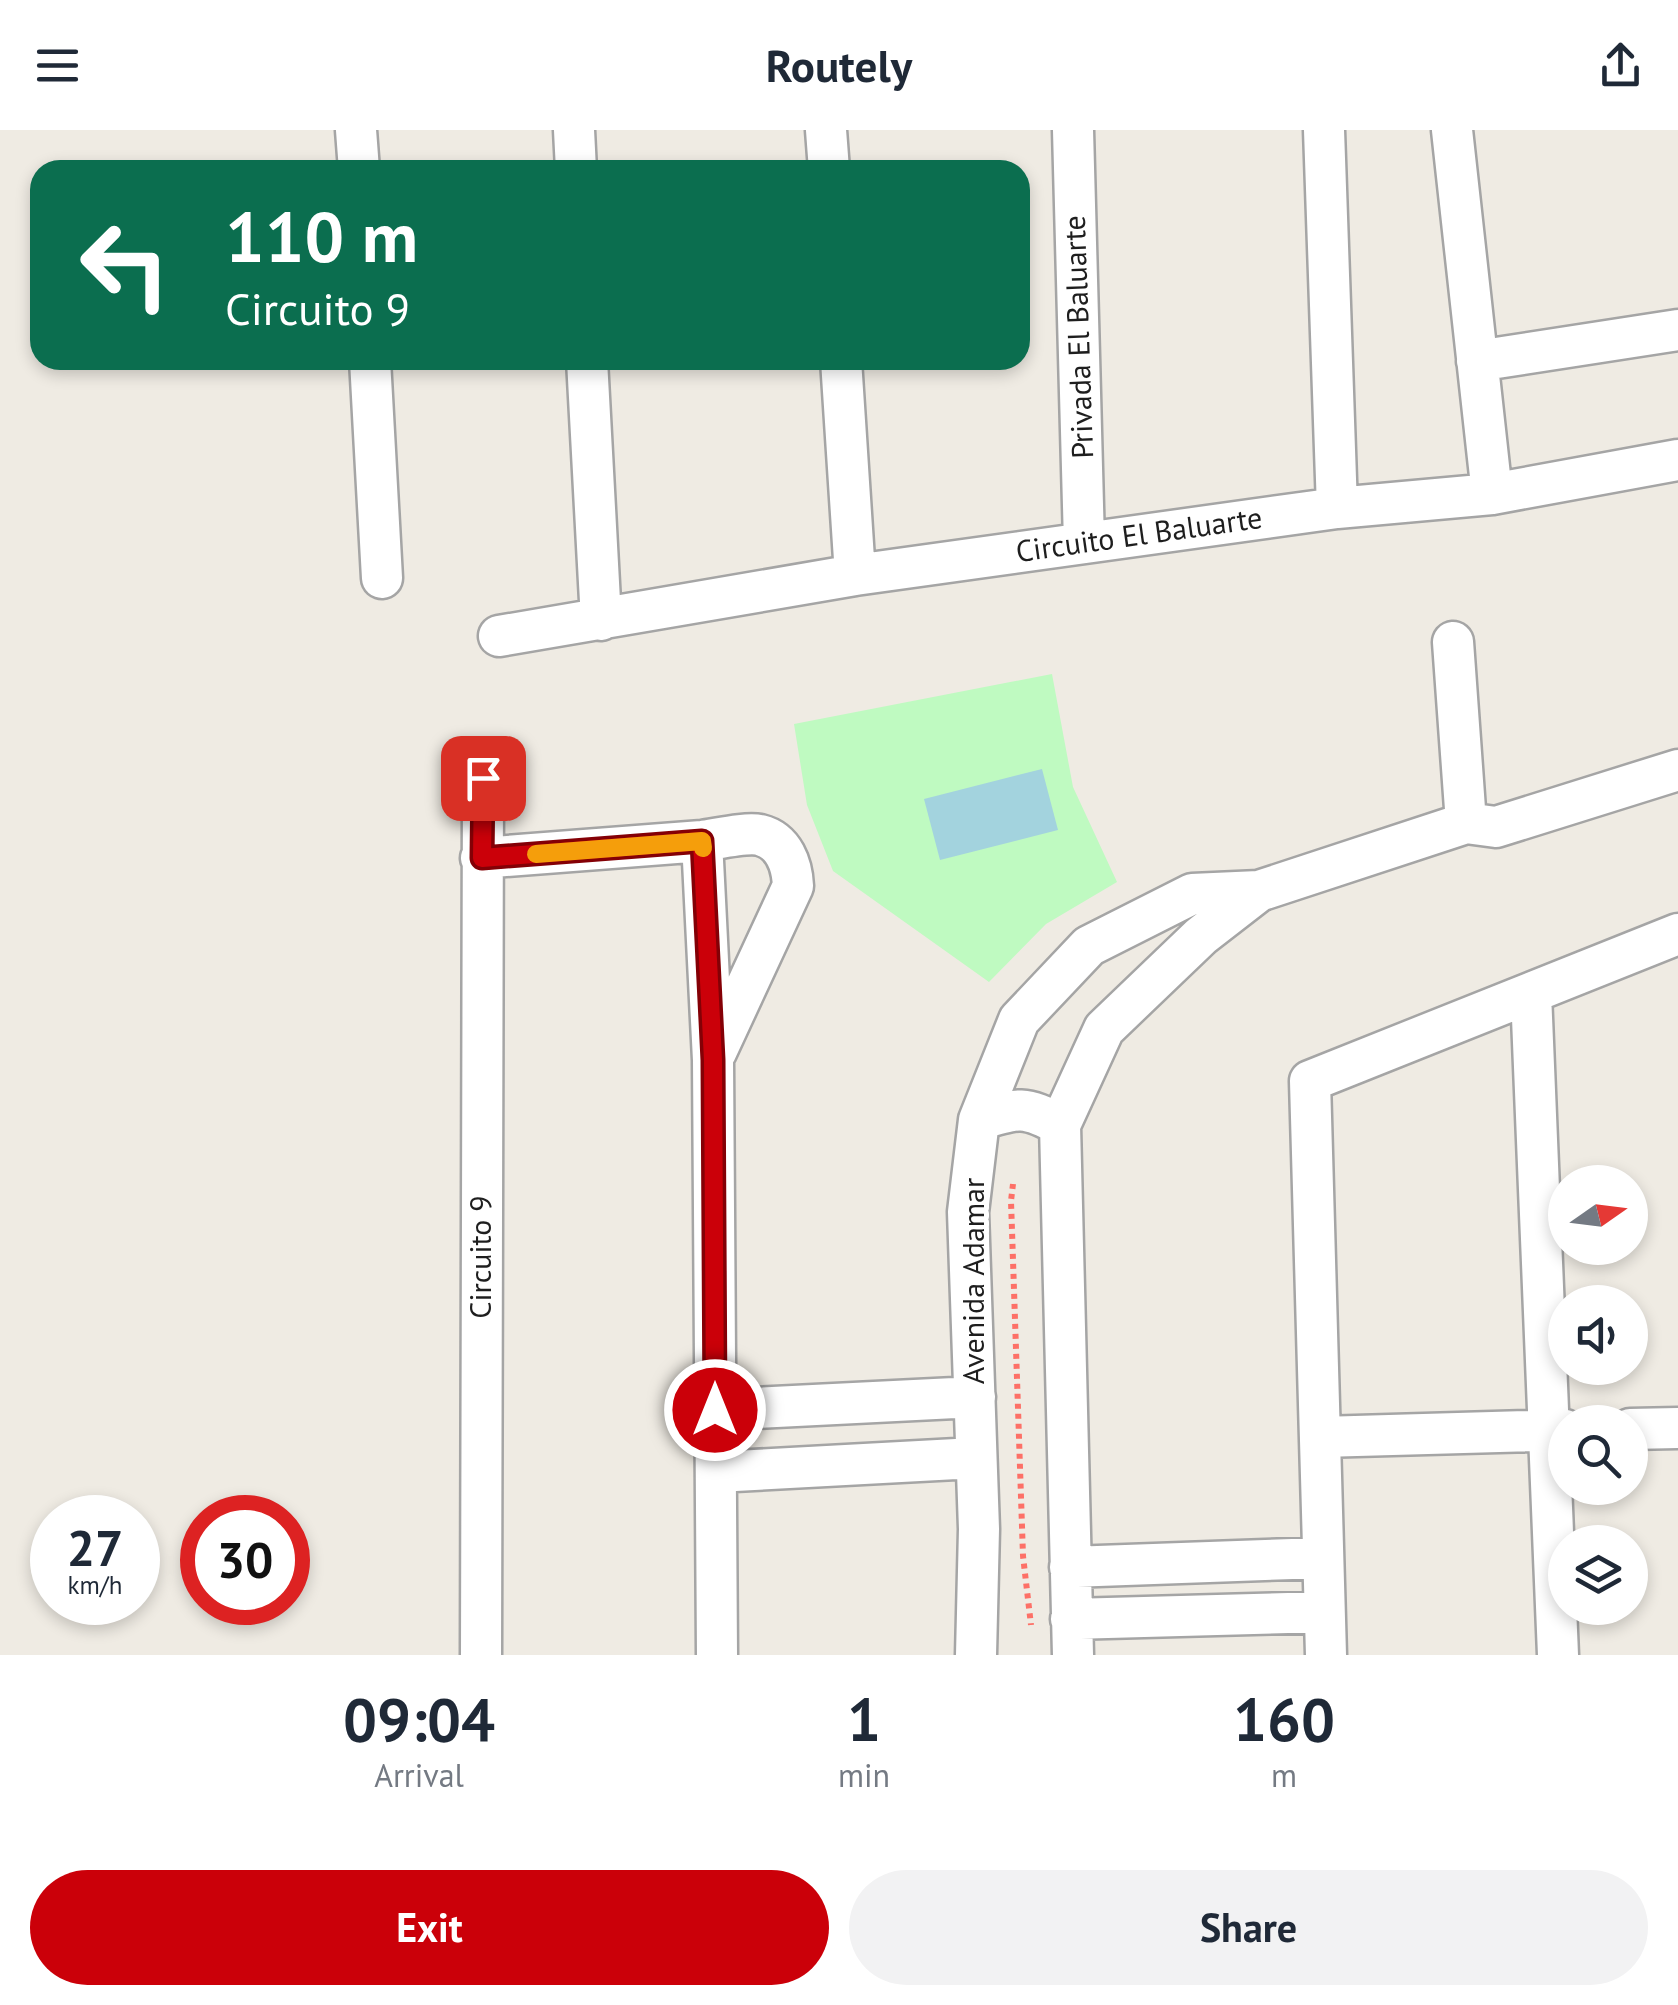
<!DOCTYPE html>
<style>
body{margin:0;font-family:"PT Sans",sans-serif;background:#f2f2f3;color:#1f2937;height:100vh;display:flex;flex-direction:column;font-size:38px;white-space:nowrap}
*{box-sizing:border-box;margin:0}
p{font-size:32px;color:#747a83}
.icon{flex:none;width:55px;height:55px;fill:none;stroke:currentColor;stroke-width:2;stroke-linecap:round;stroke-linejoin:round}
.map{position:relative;height:1525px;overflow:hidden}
.details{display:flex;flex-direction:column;background:#fff;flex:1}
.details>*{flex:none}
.hud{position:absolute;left:30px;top:30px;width:1000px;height:210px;border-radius:30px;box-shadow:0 5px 15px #0003;background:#0b6e4f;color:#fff;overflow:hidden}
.needle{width:65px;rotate:76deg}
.fabs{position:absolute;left:1548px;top:1035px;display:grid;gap:20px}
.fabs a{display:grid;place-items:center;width:100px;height:100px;border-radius:50%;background:#fff;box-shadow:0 5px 15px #0003;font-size:50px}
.speed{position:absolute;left:30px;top:1365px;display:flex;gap:20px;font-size:50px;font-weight:700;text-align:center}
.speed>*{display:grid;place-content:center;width:130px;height:130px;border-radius:50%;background:#fff;box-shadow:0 5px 15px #0003;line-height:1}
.speed small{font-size:25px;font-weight:400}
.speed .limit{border:15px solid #d22;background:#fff;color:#111}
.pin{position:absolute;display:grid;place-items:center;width:85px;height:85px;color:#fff;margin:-42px;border-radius:20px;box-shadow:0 5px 15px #0006}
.me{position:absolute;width:110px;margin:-55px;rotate:0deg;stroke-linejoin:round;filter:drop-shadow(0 0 8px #0008)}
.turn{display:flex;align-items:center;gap:35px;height:210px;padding:0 30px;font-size:45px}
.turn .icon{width:130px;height:130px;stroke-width:2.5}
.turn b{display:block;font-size:70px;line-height:85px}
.eta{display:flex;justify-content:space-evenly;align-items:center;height:170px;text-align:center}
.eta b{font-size:60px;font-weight:800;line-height:70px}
.button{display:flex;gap:20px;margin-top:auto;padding:20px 30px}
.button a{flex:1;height:115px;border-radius:60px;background:#cb0009;color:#fff;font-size:40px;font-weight:800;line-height:115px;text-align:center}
.button a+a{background:#f2f2f3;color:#1f2937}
header{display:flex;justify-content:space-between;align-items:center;height:130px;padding:0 30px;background:#fff;font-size:45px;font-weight:800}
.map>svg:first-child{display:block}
.park{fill:#bffac1}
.water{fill:#a3d3de}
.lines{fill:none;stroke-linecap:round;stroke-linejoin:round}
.minor-casing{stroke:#a5a5a5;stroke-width:45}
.path{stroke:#fd7067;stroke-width:6;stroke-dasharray:5 5;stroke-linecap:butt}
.minor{stroke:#fff;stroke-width:40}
.route-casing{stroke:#840006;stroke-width:25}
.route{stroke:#cb0009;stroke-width:18}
.slow{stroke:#f59e0b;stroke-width:18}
.labels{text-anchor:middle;stroke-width:10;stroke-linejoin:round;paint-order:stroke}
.street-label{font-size:30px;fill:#1e1e1e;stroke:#fff}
</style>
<header><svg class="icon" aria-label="menu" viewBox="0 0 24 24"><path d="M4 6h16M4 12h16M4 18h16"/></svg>Routely<svg class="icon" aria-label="share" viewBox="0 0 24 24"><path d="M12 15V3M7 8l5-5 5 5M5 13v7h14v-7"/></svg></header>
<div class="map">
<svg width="1678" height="1525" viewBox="0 0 1678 1525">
<rect width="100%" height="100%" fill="#efebe3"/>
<path class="park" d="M 1052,544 L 1073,657 L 1117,752 L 1046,794 L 989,852 L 833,741 L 807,675 L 794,594 Z"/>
<path class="water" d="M 1042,639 L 1058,700 L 940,730 L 924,669 Z"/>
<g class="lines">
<defs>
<path id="minor" d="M 356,0 L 359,40
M 574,0 L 576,40
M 826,0 L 829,40
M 1073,0 L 1084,413
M 1324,0 L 1337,378
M 1452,0 L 1492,364
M 370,230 L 382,448
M 587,230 L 601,490
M 841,230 L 855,445
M 1477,231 L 1678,200
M 499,506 L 855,445 L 1337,378 L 1492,364 L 1678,330
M 1453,512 L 1466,693
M 702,711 C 717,709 746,702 760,705 C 784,711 792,735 793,756 L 716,922
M 481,728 L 702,711 L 713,930 L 717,1525
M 1531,863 L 1558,1525
M 979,990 C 1017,978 1024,975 1060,995
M 715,1280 L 975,1267
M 1630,1299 L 1678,1298
M 1321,1307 L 1565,1300
M 716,1342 L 975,1328
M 1070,1437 L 1322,1428
M 1071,1489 L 1324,1482
M 481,1525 L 483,648
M 976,1525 L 979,1399 L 968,1082 L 979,990 L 1019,890 L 1089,816 L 1192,764 L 1259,761 L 1466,693 L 1496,697 L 1678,640
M 1073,1525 L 1060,995 L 1104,899 L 1201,806 L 1259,761
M 1326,1525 L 1310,951 L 1678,804"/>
</defs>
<use href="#minor" class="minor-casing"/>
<path class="path" d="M 1013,1054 L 1011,1071 L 1023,1426 L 1031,1495"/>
<use href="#minor" class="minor"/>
</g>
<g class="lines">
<defs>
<path id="route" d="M 483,648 L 482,728 L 702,711 L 713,930 L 715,1280"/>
</defs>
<use href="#route" class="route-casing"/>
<use href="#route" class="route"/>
<path class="slow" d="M 536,724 L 702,711 L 703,718"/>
</g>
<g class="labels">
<g class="street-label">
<text transform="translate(1079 207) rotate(-92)" y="10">Privada El Baluarte</text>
<text transform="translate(1139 405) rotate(-8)" y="10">Circuito El Baluarte</text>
<text transform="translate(481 1127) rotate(-90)" y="10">Circuito 9</text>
<text transform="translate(974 1151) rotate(-90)" y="10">Avenida Adamar</text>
</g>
</g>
</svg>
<div class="fabs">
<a><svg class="needle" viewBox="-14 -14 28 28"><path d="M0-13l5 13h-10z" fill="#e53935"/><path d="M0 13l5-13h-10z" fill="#747a83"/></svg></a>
<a><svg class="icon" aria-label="sound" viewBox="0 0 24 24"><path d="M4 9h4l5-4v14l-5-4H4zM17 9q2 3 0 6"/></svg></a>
<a><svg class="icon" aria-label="search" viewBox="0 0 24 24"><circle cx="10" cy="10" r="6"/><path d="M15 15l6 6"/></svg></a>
<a><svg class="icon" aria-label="layers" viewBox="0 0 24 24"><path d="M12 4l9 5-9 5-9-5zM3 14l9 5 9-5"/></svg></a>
</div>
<div class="speed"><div>27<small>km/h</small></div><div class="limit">30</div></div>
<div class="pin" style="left:483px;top:648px;background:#d93025"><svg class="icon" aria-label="arrive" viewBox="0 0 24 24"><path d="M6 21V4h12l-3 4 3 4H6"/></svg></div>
<svg class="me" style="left:715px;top:1280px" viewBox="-20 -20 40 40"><circle r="17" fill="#cb0009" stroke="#fff" stroke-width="3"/><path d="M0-11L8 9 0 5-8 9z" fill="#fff"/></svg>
<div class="hud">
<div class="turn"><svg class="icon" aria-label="left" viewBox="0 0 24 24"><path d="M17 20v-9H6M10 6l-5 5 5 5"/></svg><div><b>110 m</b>Circuito 9</div></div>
</div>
</div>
<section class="details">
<div class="eta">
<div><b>09:04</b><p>Arrival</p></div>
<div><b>1</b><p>min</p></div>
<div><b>160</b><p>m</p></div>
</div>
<div class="button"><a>Exit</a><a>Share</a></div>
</section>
